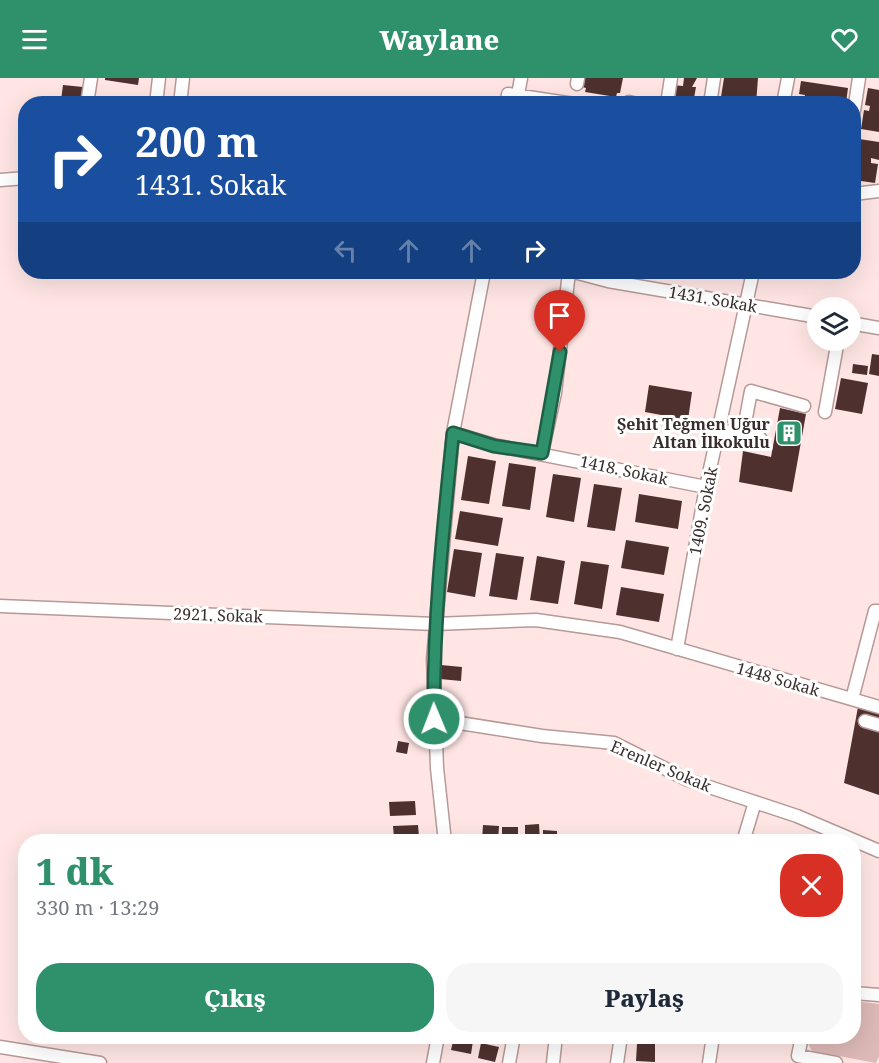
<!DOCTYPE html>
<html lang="tr">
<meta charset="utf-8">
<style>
body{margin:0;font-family:"Noto Serif",serif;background:#f6f6f7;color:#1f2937;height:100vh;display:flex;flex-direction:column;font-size:22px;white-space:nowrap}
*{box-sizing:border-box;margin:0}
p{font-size:20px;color:#747a83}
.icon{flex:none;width:33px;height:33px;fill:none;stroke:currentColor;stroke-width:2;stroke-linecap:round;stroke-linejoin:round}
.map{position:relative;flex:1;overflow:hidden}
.side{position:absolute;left:18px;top:756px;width:843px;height:210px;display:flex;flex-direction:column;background:#fff;border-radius:24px;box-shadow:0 6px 24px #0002}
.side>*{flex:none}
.guide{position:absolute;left:18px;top:18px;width:843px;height:183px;border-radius:24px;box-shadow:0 6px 24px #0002;background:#1a4fa0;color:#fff;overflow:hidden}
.fabs{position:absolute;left:807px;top:219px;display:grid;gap:12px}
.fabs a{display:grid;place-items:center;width:54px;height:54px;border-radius:50%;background:#fff;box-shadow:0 6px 24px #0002;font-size:30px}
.pin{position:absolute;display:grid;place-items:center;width:51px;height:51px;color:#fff;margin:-62px -26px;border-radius:50% 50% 50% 0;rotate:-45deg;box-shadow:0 0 6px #0007}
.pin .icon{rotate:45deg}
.me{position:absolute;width:66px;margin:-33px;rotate:359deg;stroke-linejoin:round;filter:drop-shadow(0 0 4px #0008)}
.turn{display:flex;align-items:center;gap:21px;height:126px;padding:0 18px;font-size:27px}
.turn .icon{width:78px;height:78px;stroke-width:2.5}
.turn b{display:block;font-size:42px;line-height:51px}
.lanes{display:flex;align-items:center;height:57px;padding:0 18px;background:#0003;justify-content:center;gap:30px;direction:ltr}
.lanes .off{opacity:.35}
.round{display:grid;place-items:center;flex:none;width:63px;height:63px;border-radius:24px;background:#f6f6f7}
.summary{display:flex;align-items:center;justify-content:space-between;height:102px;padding:0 18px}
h1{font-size:36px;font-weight:800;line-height:45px;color:#2f916b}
.action{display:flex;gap:12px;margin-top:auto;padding:12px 18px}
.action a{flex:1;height:69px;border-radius:24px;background:#2f916b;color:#fff;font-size:24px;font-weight:800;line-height:69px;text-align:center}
.action a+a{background:#f6f6f7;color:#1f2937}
header{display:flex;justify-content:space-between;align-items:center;height:78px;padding:0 18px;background:#2f916b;color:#fff;font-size:27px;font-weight:800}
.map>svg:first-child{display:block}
.green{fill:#ddb9b7}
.building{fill:#4e312f}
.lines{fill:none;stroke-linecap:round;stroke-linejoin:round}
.minor-casing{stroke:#b69997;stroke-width:15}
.minor{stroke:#fff;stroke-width:12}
.route-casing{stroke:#1f5e46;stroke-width:15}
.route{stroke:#2f916b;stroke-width:10}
.labels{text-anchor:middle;stroke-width:6;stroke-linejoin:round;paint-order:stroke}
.street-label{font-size:16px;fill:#382d2c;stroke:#fff}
.poi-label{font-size:16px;font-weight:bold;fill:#382d2c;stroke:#fff;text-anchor:end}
</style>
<header><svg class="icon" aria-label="menu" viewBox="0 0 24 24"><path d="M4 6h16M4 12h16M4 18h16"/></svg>Waylane<svg class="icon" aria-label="heart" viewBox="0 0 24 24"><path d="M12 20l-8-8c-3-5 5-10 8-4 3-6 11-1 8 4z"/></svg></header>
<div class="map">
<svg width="879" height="985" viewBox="0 0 879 985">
<rect width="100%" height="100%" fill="#ffe6e4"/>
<path class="green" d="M 854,923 L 879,926 L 879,978 L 876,985 L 812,973 L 807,964 L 808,959 L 854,958 Z"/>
<path class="building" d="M 105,0 L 139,0 L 138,7 L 105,2 Z
M 584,0 L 623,0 L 620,15 L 617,15 L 616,19 L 585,14 L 586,10 L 582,9 Z
M 684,0 L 697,0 L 692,9 L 696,9 L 693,26 L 670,23 L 672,7 L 683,8 Z
M 724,0 L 758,0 L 756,26 L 720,25 Z
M 801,3 L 848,10 L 846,25 L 797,26 L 798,21 L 804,22 L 805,17 L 799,16 Z
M 63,7 L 83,9 L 81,24 L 61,22 Z
M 868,10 L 879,12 L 879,54 L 861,51 L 864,32 L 869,33 L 870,28 L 865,27 Z
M 859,61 L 879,64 L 879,82 L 871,80 L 871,85 L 878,86 L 875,105 L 854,102 L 855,83 L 860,84 L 861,79 L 856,78 Z
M 872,276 L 879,277 L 879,298 L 869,296 Z
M 853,286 L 868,288 L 867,297 L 852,295 Z
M 841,300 L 868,305 L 862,336 L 835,331 Z
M 649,307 L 692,314 L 688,342 L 645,334 Z
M 780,330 L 806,336 L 792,414 L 739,404 L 743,373 L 771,379 Z
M 468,378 L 496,383 L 489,426 L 461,422 Z
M 509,385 L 536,389 L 530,432 L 502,428 Z
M 553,396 L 581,400 L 574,444 L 546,439 Z
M 594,406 L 622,410 L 615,453 L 587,449 Z
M 639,416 L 682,423 L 678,451 L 635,444 Z
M 460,433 L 503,440 L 498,468 L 455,461 Z
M 626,462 L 669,469 L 664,497 L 621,490 Z
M 454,471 L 482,475 L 475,519 L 447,514 Z
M 496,475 L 524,479 L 517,522 L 489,518 Z
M 537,478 L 565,483 L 558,526 L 530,522 Z
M 581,483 L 609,487 L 602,531 L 574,526 Z
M 621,509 L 664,516 L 659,544 L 616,537 Z
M 441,587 L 462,589 L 461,603 L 440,601 Z
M 858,629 L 879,636 L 879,717 L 844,705 Z
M 437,630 L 456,631 L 454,646 L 436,645 Z
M 398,663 L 409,665 L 407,676 L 396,674 Z
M 415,723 L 416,737 L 390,738 L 389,724 Z
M 539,746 L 540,763 L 525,763 L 525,747 Z
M 418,747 L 419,759 L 394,760 L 393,748 Z
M 483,747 L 499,748 L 498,763 L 482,762 Z
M 502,749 L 518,749 L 518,764 L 502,764 Z
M 543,752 L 557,753 L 557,764 L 543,764 Z
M 561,756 L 576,757 L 575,764 L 561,764 Z
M 399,958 L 419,958 L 418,966 L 399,963 Z
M 454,959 L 473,963 L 471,976 L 451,972 Z
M 481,965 L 499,969 L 495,984 L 478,980 Z
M 637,966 L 655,966 L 655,984 L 636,983 Z"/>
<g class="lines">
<defs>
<path id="minor" d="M 577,6 L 578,0
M 518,17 L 521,0
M 629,24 L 637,26
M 87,26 L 91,0
M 156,26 L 159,0
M 180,26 L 183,0
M 507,26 L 508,16 L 574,26
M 667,26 L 671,0
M 710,26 L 714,0
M 783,26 L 788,0
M 854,33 L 859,0
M 0,102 L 26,100
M 854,116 L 879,113
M 574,194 L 608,203 L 818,239
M 850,245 L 879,250
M 825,334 L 838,262
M 719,352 L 760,360
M 453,355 L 484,194
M 743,356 L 751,313 L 804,328
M 542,375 L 555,315 L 569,194
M 0,528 L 435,546 L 536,542 L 620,554 L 879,629
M 677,571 L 706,409 L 753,194
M 852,621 L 875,533 L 879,533
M 434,641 L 542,658 L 614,665 L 688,702 L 797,738 L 879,773
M 865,643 L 879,647
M 445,764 L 437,690 L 433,581 L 453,355 L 494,367 L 706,409
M 743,764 L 755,724
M 854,915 L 879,917
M 802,958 L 798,978 L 836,985
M 0,969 L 100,985
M 433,985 L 438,958
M 509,985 L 514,958
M 553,985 L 556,958
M 617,985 L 621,958
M 709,985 L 713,958"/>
</defs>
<use href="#minor" class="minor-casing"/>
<use href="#minor" class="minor"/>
</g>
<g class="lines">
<defs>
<path id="route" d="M 434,641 C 433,545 443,451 453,355 L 494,368 L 542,375 L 560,274"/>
</defs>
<use href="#route" class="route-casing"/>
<use href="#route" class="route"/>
</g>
<defs>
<symbol id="building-square" viewBox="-11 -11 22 22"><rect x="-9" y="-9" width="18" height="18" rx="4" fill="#2f916b" stroke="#fff"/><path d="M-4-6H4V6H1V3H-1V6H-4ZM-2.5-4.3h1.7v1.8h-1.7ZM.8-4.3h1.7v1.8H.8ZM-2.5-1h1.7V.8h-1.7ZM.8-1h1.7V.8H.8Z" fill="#fff"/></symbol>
</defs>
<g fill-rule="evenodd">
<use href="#building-square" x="774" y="340" width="30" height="30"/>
</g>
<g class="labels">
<g class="street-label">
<text transform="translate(713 221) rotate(10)" y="6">1431. Sokak</text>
<text transform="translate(624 392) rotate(12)" y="6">1418. Sokak</text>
<text transform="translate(703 433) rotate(-79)" y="6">1409. Sokak</text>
<text transform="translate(218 537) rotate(2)" y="6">2921. Sokak</text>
<text transform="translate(778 601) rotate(16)" y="6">1448 Sokak</text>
<text transform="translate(661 688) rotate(23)" y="6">Erenler Sokak</text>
</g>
<g class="poi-label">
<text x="770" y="352">Şehit Teğmen Uğur<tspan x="770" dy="18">Altan İlkokulu</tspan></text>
</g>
</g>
</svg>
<div class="fabs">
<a><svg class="icon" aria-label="layers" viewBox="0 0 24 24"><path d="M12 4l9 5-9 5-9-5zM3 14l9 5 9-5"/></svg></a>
</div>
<div class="pin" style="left:560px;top:274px;background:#d93025"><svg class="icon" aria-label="arrive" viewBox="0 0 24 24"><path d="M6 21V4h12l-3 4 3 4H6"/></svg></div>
<svg class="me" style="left:434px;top:641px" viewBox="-20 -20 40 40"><circle r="17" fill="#2f916b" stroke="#fff" stroke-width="3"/><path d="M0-11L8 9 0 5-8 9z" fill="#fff"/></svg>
<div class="guide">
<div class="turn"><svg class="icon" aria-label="right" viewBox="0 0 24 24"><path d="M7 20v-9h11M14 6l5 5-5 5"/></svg><div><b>200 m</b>1431. Sokak</div></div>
<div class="lanes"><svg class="icon off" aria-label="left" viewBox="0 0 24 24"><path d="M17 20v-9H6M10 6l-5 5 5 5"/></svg><svg class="icon off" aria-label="ahead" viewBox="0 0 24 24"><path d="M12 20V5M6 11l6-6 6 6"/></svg><svg class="icon off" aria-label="ahead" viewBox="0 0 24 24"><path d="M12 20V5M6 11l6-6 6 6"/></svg><svg class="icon" aria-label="right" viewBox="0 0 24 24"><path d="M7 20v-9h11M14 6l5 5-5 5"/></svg></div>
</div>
<section class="side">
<div class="summary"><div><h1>1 dk</h1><p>330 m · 13:29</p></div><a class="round" style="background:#d93025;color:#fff"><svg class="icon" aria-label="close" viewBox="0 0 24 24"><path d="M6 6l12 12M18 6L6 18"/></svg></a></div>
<div class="action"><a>Çıkış</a><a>Paylaş</a></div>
</section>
</div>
